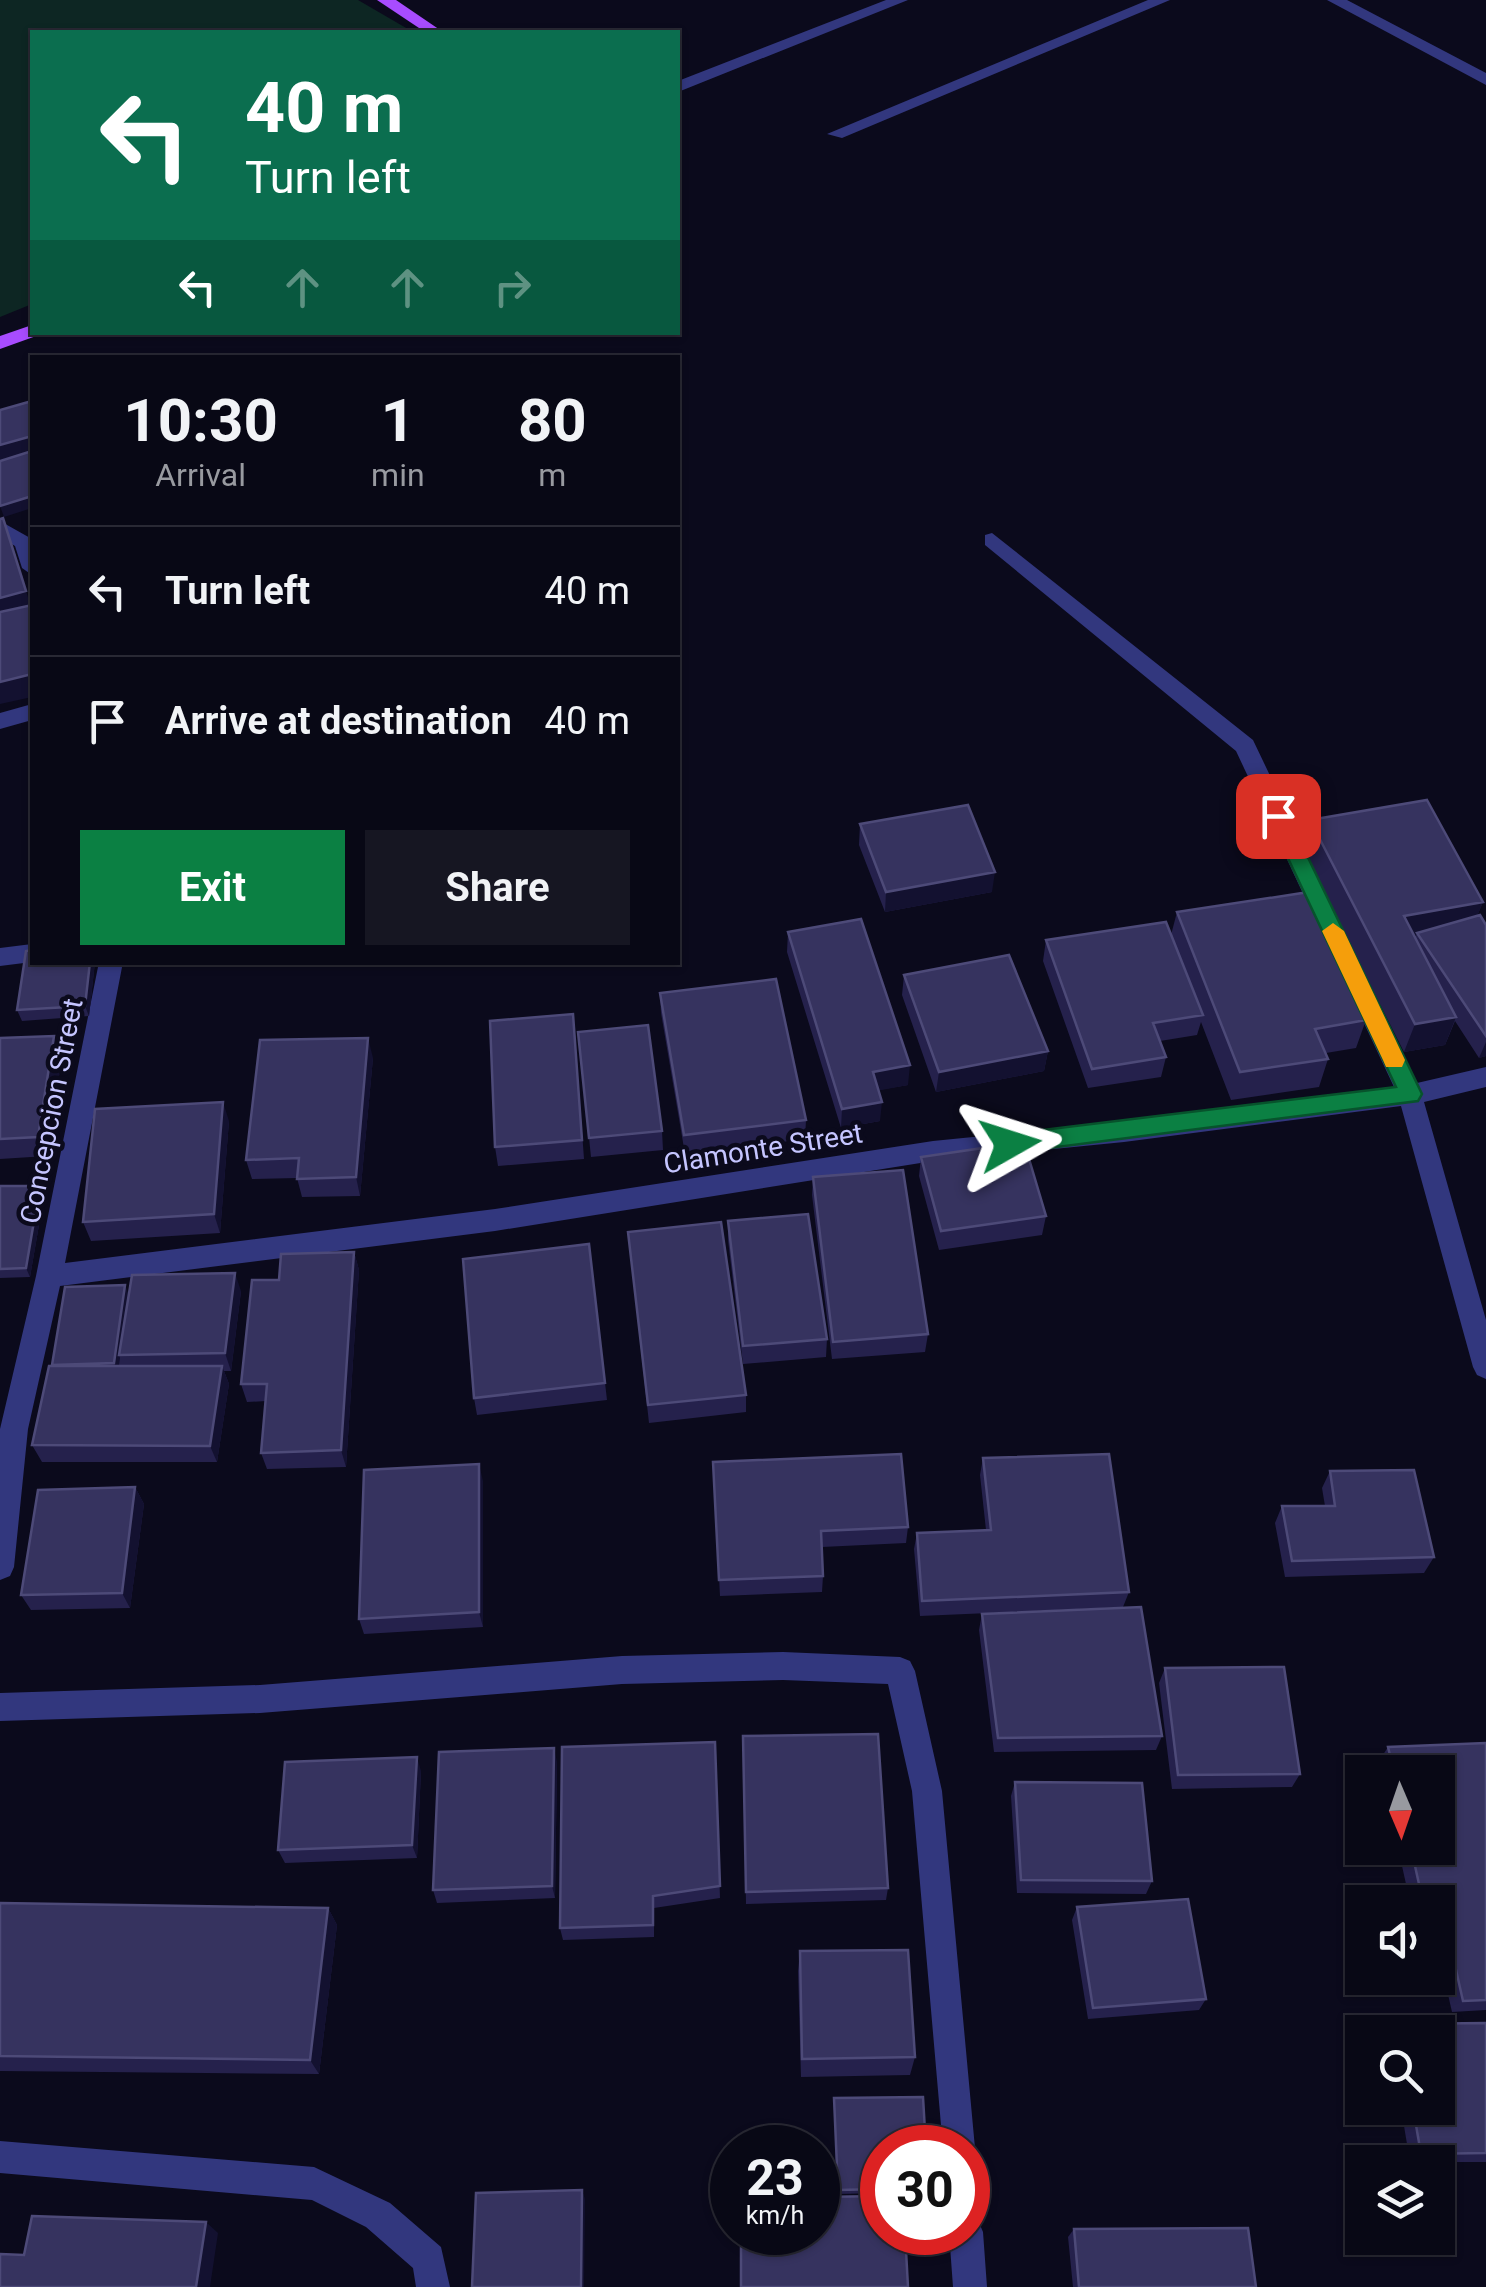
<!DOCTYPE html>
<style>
body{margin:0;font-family:Roboto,sans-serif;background:#161622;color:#f1f3f6;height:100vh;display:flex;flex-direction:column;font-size:38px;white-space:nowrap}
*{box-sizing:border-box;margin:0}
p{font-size:32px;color:#989aa0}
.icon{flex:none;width:55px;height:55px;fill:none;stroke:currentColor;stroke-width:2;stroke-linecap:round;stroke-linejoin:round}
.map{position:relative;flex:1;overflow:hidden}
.side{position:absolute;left:30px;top:355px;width:650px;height:610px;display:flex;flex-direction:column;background:#080815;border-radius:0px;box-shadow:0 2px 8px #0004,0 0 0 2px #292934}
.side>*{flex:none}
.top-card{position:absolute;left:30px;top:30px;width:650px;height:305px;border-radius:0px;box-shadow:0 2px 8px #0004,0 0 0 2px #292934;background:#0b6e4f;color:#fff;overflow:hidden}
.needle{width:65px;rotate:178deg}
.controls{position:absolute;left:1345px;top:1755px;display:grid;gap:20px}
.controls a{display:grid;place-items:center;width:110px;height:110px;border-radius:0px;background:#080815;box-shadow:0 2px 8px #0004,0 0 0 2px #292934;font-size:50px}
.speed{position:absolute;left:710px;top:2125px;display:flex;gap:20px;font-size:50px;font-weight:700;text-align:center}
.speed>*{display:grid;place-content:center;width:130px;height:130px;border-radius:50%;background:#080815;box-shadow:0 2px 8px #0004,0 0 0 2px #292934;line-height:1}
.speed small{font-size:25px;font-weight:400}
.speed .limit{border:15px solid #d22;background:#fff;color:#111}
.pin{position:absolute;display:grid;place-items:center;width:85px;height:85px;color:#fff;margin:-42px;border-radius:20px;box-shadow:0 5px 15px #0006}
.me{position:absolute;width:110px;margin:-55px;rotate:84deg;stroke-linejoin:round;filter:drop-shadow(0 0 8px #0008)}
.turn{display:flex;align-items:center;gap:35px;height:210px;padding:0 50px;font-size:45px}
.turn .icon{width:130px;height:130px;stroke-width:2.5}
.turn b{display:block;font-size:70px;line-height:85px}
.lanes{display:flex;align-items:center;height:95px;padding:0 50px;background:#0003;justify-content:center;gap:50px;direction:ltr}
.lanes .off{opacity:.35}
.eta{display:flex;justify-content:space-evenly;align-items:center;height:170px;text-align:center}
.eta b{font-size:60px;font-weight:700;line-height:70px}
.primary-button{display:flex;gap:20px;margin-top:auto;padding:20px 50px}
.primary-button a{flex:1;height:115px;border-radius:0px;background:#0b8043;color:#fff;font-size:40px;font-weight:700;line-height:115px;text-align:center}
.primary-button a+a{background:#161622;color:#f1f3f6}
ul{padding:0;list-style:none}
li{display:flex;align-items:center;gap:30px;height:130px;padding:0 50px;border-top:2px solid #292934}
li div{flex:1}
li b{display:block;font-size:38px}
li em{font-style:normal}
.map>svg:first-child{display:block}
.green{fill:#0d2623}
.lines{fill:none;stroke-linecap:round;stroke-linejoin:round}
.minor{fill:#32377e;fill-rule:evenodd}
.major{fill:#a84cff;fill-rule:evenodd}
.wall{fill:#25214c}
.shaded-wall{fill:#131130}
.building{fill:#36335f;stroke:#4d4a78;stroke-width:2.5}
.route{fill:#0b8043;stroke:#07532c;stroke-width:2.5}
.slow{fill:#f59e0b}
.labels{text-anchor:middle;stroke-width:9;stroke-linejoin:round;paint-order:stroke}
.street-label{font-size:28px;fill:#c5c5ff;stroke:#0b0a1c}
</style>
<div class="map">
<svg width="1486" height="2287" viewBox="0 0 1486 2287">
<rect width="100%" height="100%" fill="#0b0a1c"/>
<path class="green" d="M 0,0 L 358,0 L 413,32 L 32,32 L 32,304 L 0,317 Z"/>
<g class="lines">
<path class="minor" d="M 886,0 L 908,0 L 678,92 L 678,81 Z
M 1148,0 L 1170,0 L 842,138 L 827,134 Z
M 1327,0 L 1347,0 L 1486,73 L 1486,85 Z
M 0,521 L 32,539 L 32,575 L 22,568 L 15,546 L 0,537 Z
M 992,533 L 1253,740 L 1417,1083 L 1486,1067 L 1486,1087 L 1424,1102 L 1486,1320 L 1486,1379 L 1477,1375 L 1473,1367 L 1401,1106 L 1124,1142 L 933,1161 L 495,1231 L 60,1286 L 28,1429 L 14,1567 L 10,1576 L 0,1580 L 0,1429 L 36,1276 L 99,962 L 123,962 L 65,1263 L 495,1209 L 933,1141 L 1124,1122 L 1394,1087 L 1236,751 L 985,545 L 985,535 Z
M 32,704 L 32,720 L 0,729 L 0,713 Z
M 32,944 L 32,962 L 0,966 L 0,948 Z
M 783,1652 L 900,1657 L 910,1661 L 915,1671 L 942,1791 L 975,2148 L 968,2161 L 968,2148 L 943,2148 L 912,1791 L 888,1684 L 783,1680 L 622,1684 L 260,1713 L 0,1721 L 0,1693 L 260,1685 L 622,1656 Z
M 0,2141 L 314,2167 L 390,2203 L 441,2247 L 450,2287 L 416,2287 L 413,2268 L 366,2227 L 312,2200 L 0,2173 Z
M 968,2216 L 978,2220 L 983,2232 L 987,2287 L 953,2287 L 949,2232 L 968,2232 Z"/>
<path class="major" d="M 377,0 L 396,0 L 443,32 L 425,32 Z
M 32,325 L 32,332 L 40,332 L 39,335 L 0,349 L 0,336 Z"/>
</g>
<path class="wall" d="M 1310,820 L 1483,902 L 1477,916 L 1486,925 L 1486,1056 L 1479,1058 L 1455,1021 L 1445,1045 L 1404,1052 L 1302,849 Z
M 860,824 L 992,892 L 885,912 L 859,845 Z
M 1177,912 L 1366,1020 L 1356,1048 L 1326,1053 L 1328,1059 L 1319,1087 L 1231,1100 L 1201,1022 L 1197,1035 L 1160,1041 L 1166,1057 L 1161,1077 L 1088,1088 L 1043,961 L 1046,940 L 1171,935 Z
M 788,932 L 908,1085 L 878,1090 L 880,1121 L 841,1128 L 787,952 Z
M 95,962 L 89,1016 L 22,1021 L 17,1010 Z
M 904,975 L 1048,1051 L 1044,1071 L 936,1092 L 902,995 Z
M 660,993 L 806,1120 L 805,1139 L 685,1154 L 661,1013 Z
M 578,1032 L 662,1131 L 663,1150 L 591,1157 Z
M 575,1034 L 584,1159 L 498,1166 L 495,1147 Z
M 0,1038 L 62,1056 L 47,1156 L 0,1159 Z
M 373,1058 L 360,1196 L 302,1197 L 297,1178 L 252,1179 L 246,1160 Z
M 229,1121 L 220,1233 L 91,1241 L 83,1222 Z
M 921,1157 L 1046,1216 L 1042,1235 L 939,1250 L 919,1176 Z
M 813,1177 L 928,1334 L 925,1352 L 832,1359 L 812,1195 Z
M 0,1186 L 44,1196 L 30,1277 L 0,1278 Z
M 728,1221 L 827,1339 L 826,1357 L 743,1364 L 728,1240 Z
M 589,1244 L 607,1400 L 477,1415 L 474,1398 Z
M 630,1250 L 746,1395 L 746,1412 L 649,1423 Z
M 354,1252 L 359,1270 L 346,1467 L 267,1469 L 261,1453 L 266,1401 L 247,1402 L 241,1384 L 279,1280 Z
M 241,1291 L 231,1371 L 224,1371 L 229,1384 L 217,1462 L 42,1462 L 32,1445 L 52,1366 L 129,1295 Z
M 983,1458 L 1129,1592 L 1123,1607 L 920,1616 L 914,1549 L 917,1533 L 986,1530 L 980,1475 Z
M 713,1462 L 908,1527 L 906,1543 L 822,1547 L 823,1576 L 822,1592 L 720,1596 Z
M 1330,1471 L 1434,1557 L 1424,1573 L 1285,1577 L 1275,1523 L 1282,1506 L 1325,1506 L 1322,1488 Z
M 483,1481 L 483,1627 L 364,1634 L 359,1619 Z
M 135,1487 L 144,1504 L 130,1608 L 31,1610 L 21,1595 Z
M 982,1614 L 1162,1736 L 1156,1750 L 994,1752 L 979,1630 Z
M 1165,1668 L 1300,1774 L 1292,1787 L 1172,1789 L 1159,1683 Z
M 743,1736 L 888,1888 L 886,1900 L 746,1904 Z
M 715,1742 L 720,1898 L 654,1908 L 654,1937 L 563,1940 L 560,1928 Z
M 1486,1743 L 1486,2010 L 1452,2012 L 1439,1955 L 1438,1955 L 1438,1902 L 1410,1902 L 1398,1848 L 1438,1848 L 1438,1772 L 1382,1772 L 1379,1761 L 1388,1747 Z
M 557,1762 L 555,1898 L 437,1903 L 433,1890 Z
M 421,1771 L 417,1858 L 285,1863 L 278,1850 Z
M 1015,1782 L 1152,1881 L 1146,1894 L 1017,1893 L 1011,1796 Z
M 0,1903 L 328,1908 L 337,1925 L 319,2074 L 0,2071 Z
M 1077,1907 L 1206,1999 L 1199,2010 L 1088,2019 L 1072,1920 Z
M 800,1951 L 915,2057 L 910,2075 L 801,2077 L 798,1971 Z
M 1486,2023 L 1486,2162 L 1410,2162 L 1401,2108 L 1438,2108 L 1438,2032 L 1391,2032 L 1399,2024 Z
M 834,2098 L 882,2148 L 882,2193 L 837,2194 Z
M 1074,2229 L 1256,2287 L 1073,2287 L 1068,2237 Z"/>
<path class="shaded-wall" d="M 32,436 L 32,460 L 0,469 L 0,445 Z
M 32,496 L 32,508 L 4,517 L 0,506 Z
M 3,518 L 32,610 L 0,621 L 0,598 Z
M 32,674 L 32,697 L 0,704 L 0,682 Z
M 995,872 L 992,892 L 885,912 L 886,892 Z
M 1483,902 L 1471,931 L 1417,933 L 1414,941 L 1404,916 Z
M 90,962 L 95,962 L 89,1016 L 85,1006 Z
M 1456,1017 L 1445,1045 L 1404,1052 L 1415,1024 Z
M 54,1036 L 62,1056 L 47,1156 L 38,1137 Z
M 368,1038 L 373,1058 L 360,1196 L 356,1177 Z
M 1486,1042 L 1486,1056 L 1479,1058 Z
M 1048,1051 L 1044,1071 L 936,1092 L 939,1072 Z
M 910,1065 L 908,1085 L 871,1092 L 873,1072 Z
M 223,1102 L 229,1121 L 220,1233 L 214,1214 Z
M 882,1102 L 880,1121 L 841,1128 L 842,1109 Z
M 40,1186 L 44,1196 L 30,1277 L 26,1268 Z
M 354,1252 L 359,1270 L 346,1467 L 341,1450 Z
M 235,1273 L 241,1291 L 231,1371 L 225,1353 Z
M 125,1285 L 129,1295 L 119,1355 L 120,1358 L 118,1372 L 114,1363 Z
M 222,1366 L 229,1384 L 217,1462 L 210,1446 Z
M 479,1464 L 483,1481 L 483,1627 L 479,1612 Z
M 135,1487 L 144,1504 L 130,1608 L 122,1593 Z
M 554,1748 L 557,1762 L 555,1898 L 552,1886 Z
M 417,1757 L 421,1771 L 417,1858 L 412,1845 Z
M 328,1908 L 337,1925 L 319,2074 L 310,2060 Z
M 582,2190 L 585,2199 L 584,2287 L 581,2287 Z
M 206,2222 L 218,2233 L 210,2287 L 196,2287 Z"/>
<path class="building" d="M 32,401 L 32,436 L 0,445 L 0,410 Z
M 32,451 L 32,496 L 0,506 L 0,461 Z
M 3,518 L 26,591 L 0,598 L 0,519 Z
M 32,605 L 32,674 L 0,682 L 0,612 Z
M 1427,800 L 1483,902 L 1404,916 L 1456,1017 L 1415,1024 L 1310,820 Z
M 968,805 L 995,872 L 886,892 L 860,824 Z
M 1309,892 L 1366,1020 L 1315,1029 L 1328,1059 L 1240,1072 L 1177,912 Z
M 1480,915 L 1486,925 L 1486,1036 L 1417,933 Z
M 861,919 L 910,1065 L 873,1072 L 882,1102 L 842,1109 L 788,932 Z
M 1166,922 L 1203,1015 L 1153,1023 L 1166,1057 L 1092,1069 L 1046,940 Z
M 32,950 L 32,962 L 90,962 L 85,1006 L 17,1010 L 26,951 Z
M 1009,955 L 1048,1051 L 939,1072 L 904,975 Z
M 776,979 L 806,1120 L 684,1135 L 660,993 Z
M 573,1014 L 582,1140 L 495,1147 L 490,1021 Z
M 648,1025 L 662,1131 L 589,1138 L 578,1032 Z
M 54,1036 L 38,1137 L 0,1139 L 0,1038 Z
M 368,1038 L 356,1177 L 297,1179 L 299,1158 L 246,1160 L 260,1040 Z
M 223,1102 L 214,1214 L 83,1222 L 95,1109 Z
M 1024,1142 L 1046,1216 L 941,1231 L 921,1157 Z
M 903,1170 L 928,1334 L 833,1342 L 813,1177 Z
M 0,1186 L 40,1186 L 26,1268 L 0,1269 Z
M 808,1214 L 827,1339 L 743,1346 L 728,1221 Z
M 721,1222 L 746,1395 L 648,1405 L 628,1232 Z
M 589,1244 L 605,1383 L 474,1398 L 463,1259 Z
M 354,1252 L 341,1450 L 261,1453 L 267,1384 L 241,1384 L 252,1280 L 279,1280 L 281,1254 Z
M 235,1273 L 225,1353 L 119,1355 L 132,1275 Z
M 125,1285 L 114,1363 L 52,1365 L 65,1287 Z
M 49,1366 L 222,1366 L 210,1446 L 32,1445 Z
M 901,1454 L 908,1527 L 821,1531 L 823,1576 L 719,1580 L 713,1462 Z
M 1109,1454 L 1129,1592 L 922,1601 L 917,1533 L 991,1530 L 983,1458 Z
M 479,1464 L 479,1612 L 359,1619 L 364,1470 Z
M 1414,1470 L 1434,1557 L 1292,1561 L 1282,1506 L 1335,1506 L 1330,1471 Z
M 135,1487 L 122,1593 L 21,1595 L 38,1490 Z
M 1141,1607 L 1162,1736 L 998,1738 L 982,1614 Z
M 1284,1667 L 1300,1774 L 1178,1775 L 1165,1668 Z
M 878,1734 L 888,1888 L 746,1892 L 743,1736 Z
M 715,1742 L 720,1886 L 653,1896 L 653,1925 L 560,1928 L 562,1747 Z
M 1486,1743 L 1486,2000 L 1463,2001 L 1450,1943 L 1438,1944 L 1438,1902 L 1423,1902 L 1411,1848 L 1438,1848 L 1438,1772 L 1394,1772 L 1388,1747 Z
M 554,1748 L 552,1886 L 433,1890 L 439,1752 Z
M 417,1757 L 412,1845 L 278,1850 L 285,1762 Z
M 1015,1782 L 1142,1783 L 1152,1881 L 1021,1880 Z
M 1188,1899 L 1206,1999 L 1093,2008 L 1077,1907 Z
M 0,1903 L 328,1908 L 310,2060 L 0,2056 Z
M 908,1950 L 915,2057 L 802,2059 L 800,1951 Z
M 1486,2023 L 1486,2153 L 1421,2154 L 1413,2108 L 1438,2108 L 1438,2032 L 1400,2032 L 1399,2024 Z
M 923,2097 L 926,2148 L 882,2148 L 882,2189 L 838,2190 L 834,2098 Z
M 582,2190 L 581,2287 L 472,2287 L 476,2193 Z
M 882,2196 L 882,2232 L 905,2232 L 908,2287 L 741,2287 L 741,2232 L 818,2232 L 818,2197 Z
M 32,2216 L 206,2222 L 196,2287 L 0,2287 L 0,2254 L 24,2255 Z
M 1248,2228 L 1256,2287 L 1079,2287 L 1074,2229 Z"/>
<path class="route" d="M 1278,808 L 1288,816 L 1422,1094 L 1418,1101 L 1010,1153 L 1001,1150 L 998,1144 L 1010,1134 L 1396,1087 L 1268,816 Z"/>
<path class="slow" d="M 1333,923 L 1344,931 L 1405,1060 L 1402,1067 L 1386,1067 L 1383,1060 L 1322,931 Z"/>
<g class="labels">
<g class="street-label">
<text transform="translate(51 1111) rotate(-79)" y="10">Concepcion Street</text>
<text transform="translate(763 1148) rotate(-9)" y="10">Clamonte Street</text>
</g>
</g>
</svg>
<div class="controls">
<a><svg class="needle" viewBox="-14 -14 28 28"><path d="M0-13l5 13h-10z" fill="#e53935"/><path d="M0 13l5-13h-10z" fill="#989aa0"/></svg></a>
<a><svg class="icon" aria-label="sound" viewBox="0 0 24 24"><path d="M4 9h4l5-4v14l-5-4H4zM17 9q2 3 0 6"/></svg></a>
<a><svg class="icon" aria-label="search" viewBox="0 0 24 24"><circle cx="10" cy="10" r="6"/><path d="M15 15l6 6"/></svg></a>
<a><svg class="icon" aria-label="layers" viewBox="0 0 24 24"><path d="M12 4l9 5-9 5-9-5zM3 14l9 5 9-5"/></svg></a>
</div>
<div class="speed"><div>23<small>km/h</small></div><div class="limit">30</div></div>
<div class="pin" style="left:1278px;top:816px;background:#d93025"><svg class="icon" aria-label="arrive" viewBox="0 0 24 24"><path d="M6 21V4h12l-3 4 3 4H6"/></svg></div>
<svg class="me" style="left:1010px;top:1144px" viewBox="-20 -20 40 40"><path d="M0-17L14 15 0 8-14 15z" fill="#0b8043" stroke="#fff" stroke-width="4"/></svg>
<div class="top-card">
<div class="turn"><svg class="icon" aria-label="left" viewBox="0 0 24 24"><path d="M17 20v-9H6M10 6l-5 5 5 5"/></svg><div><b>40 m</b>Turn left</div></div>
<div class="lanes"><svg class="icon" aria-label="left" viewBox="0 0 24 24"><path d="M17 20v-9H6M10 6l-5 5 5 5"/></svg><svg class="icon off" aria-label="ahead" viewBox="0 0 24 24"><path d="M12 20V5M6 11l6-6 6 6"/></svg><svg class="icon off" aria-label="ahead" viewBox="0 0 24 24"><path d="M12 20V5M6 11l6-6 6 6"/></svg><svg class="icon off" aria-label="right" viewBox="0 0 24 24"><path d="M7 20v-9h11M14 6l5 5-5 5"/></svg></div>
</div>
<section class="side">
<div class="eta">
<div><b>10:30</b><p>Arrival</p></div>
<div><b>1</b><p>min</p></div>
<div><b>80</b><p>m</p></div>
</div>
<ul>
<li><svg class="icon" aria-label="left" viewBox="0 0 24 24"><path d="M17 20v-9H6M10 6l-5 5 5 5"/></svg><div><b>Turn left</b></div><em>40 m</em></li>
<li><svg class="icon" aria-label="arrive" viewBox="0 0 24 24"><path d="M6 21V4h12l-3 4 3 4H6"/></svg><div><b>Arrive at destination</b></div><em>40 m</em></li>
</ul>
<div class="primary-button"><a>Exit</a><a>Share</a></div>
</section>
</div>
